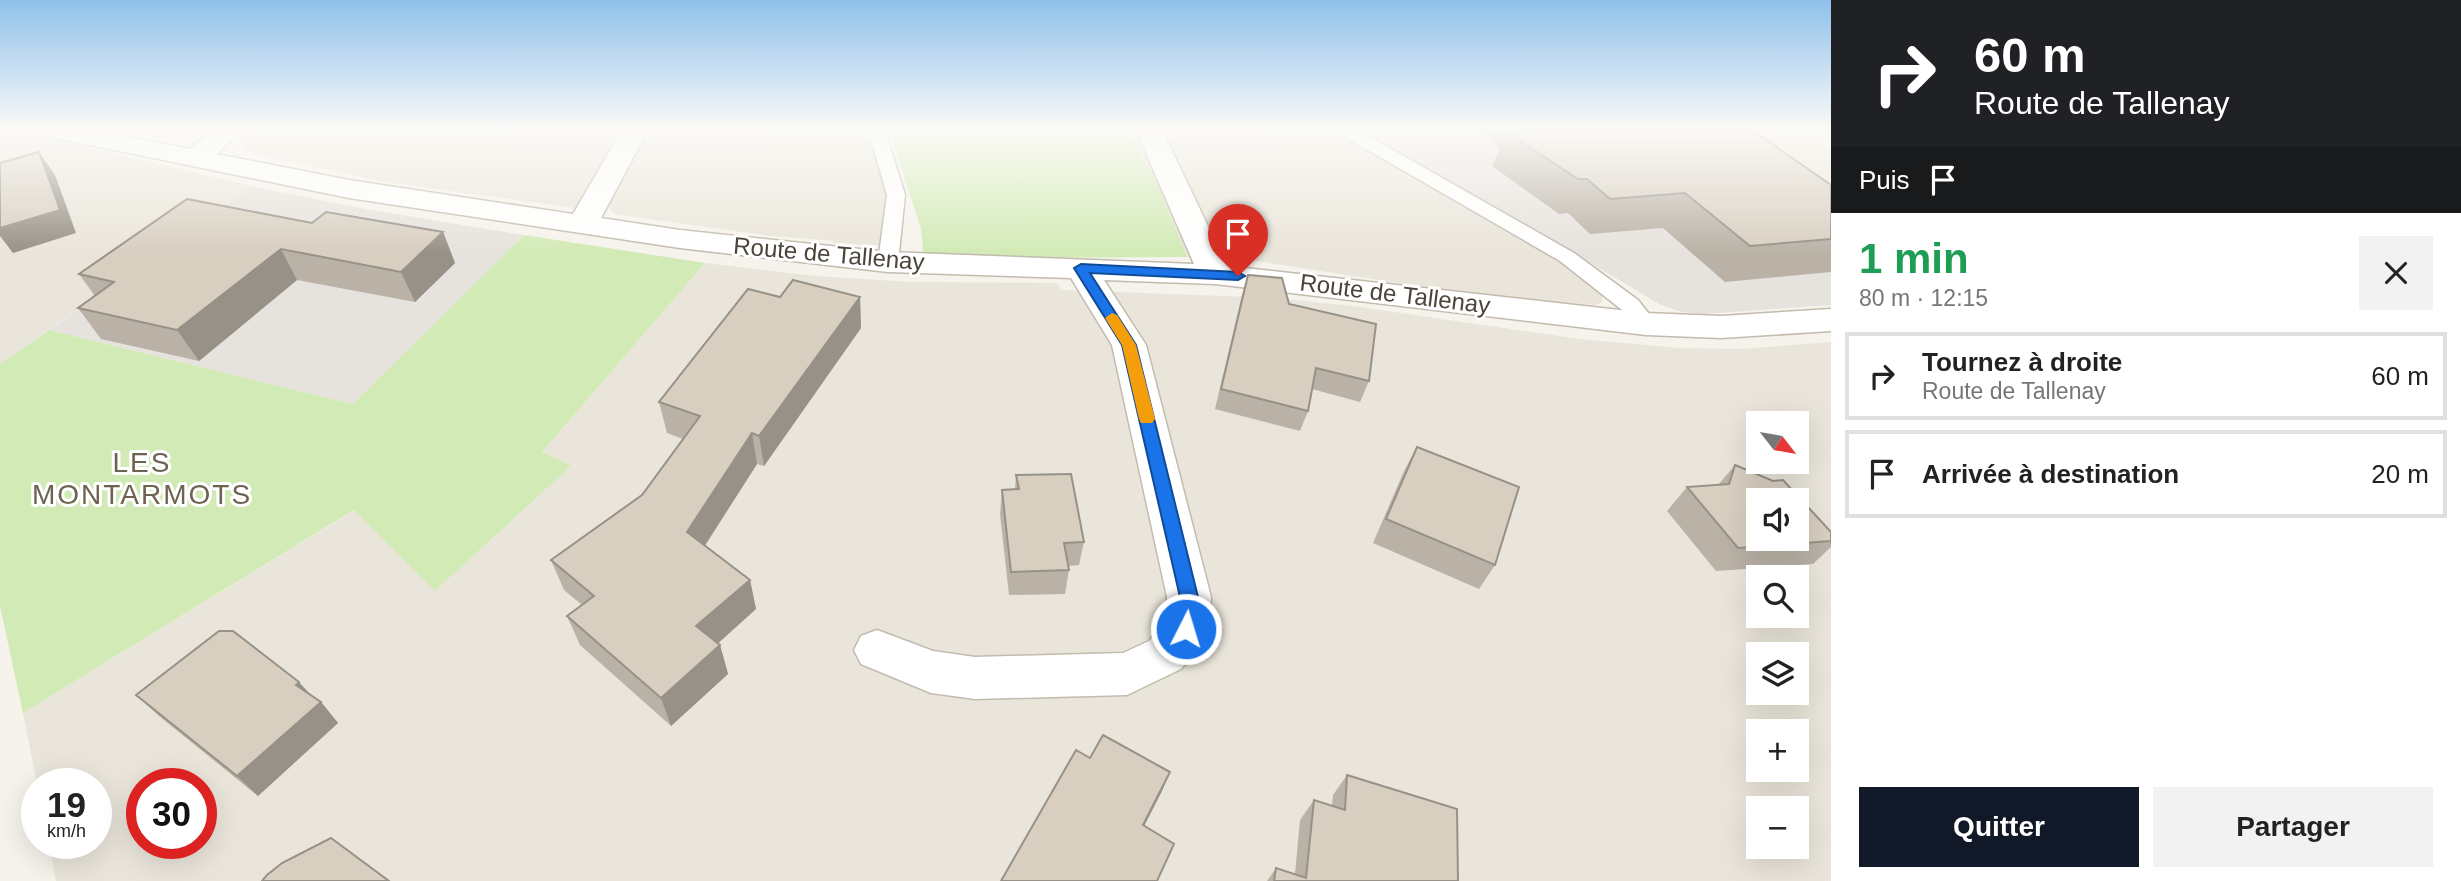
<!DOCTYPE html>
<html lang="fr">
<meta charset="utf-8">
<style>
body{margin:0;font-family:Helvetica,sans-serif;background:#f2f2f2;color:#222;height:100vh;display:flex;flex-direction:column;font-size:26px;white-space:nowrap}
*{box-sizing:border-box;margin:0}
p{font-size:23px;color:#767676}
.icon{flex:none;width:38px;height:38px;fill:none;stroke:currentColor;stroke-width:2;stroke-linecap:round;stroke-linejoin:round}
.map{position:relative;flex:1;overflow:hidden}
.panel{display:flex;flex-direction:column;background:#fff;width:630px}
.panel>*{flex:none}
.top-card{background:#202124;color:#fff;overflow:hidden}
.needle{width:46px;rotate:121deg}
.tools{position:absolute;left:1746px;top:411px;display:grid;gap:14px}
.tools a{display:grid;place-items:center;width:63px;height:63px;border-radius:0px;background:#fff;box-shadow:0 7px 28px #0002;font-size:35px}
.speed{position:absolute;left:21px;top:768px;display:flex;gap:14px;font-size:35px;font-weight:700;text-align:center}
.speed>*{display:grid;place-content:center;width:91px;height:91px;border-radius:50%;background:#fff;box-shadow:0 7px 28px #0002;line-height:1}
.speed small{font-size:18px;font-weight:400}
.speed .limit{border:10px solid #d22;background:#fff;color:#111}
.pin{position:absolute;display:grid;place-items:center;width:60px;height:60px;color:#fff;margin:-72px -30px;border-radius:50% 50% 50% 0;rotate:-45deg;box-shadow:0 0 7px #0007}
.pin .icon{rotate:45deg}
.me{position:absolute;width:77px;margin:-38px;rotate:5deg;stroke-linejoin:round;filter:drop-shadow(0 0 5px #0008)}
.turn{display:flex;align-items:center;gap:24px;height:147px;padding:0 28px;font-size:32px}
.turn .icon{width:91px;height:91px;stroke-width:2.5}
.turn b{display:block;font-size:49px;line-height:60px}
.then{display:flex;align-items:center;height:66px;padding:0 28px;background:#0003;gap:14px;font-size:26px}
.round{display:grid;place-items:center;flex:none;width:74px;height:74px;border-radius:0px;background:#f2f2f2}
.headline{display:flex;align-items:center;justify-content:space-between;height:119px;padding:0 28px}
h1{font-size:42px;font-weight:600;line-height:52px;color:#1e9e55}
.button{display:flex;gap:14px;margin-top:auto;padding:14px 28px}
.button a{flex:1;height:80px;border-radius:0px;background:#111827;color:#fff;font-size:28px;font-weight:600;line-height:80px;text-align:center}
.button a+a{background:#f2f2f2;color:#222}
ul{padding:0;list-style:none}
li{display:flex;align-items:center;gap:21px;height:88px;margin:0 14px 10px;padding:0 14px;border:4px solid #e0e0e0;border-radius:0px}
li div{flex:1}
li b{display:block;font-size:26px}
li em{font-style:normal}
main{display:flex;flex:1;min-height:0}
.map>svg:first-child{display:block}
.residential{fill:#eae5da;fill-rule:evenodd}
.industrial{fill:#e6e2dd}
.green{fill:#d2eab5}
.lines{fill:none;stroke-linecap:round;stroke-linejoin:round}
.lane-casing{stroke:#c2bbae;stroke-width:3}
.street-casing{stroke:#c2bbae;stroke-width:3}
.lane{fill:#fff;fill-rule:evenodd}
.street{fill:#fff;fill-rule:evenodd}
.wall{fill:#bab2a6}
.shaded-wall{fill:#979187}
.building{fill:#d8cfc1;stroke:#979187;stroke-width:2;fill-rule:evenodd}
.route{fill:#1a73e8;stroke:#114b97;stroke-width:2}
.slow{fill:#f59e0b}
.labels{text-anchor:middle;stroke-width:6;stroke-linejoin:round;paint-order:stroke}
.street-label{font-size:24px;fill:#4b4439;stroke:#fff}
.quarter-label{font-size:28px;letter-spacing:2px;fill:#6e6250;stroke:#fff}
</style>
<main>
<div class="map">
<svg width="1831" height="881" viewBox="0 0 1831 881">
<rect width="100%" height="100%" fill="#f6f3ec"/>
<path class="residential" d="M 0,130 L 14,130 L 252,186 L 0,364 Z
M 243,130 L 621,130 L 583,204 L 574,208 L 378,181 L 245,151 Z
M 646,130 L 866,130 L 898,232 L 892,246 L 832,243 L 835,241 L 772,236 L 614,214 L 608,206 Z
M 1128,130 L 1336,130 L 1460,205 L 1550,254 L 1603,295 L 1602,302 L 1596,305 L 1540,303 L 1436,289 L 1257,261 L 1187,257 L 1157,183 Z
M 1726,130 L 1831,130 L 1831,228 Z
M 705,263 L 815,276 L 911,282 L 1057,283 L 1061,290 L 1276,298 L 1353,306 L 1580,339 L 1679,348 L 1740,349 L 1831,342 L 1831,881 L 56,881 L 49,844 L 96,844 L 96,784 L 37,784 L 23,713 L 355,510 L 435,591 L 570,467 L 542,452 ZM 1759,424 L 1797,424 L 1797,462 L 1759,462 ZM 1759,500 L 1797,500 L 1797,539 L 1759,539 ZM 1759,578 L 1797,578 L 1797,616 L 1759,616 ZM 1759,654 L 1797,654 L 1797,693 L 1759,693 ZM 1759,732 L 1797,732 L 1797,770 L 1759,770 ZM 142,784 L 201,784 L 201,844 L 142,844 ZM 1759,808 L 1797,808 L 1797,847 L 1759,847 Z"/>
<path class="industrial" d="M 1357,130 L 1726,130 L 1831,228 L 1831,305 L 1703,314 L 1682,312 L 1661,305 L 1567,249 Z
M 252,186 L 365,209 L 524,235 L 353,404 L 49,330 Z"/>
<path class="green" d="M 889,130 L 1128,130 L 1157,183 L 1187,257 L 924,258 L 921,229 Z
M 524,235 L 705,263 L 542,452 L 571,466 L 435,591 L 354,510 L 23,713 L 0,606 L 0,364 L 49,330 L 353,404 Z"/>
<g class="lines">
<defs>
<path id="lane" d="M 868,130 L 885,130 L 905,195 L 898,262 L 895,266 L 881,266 L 878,262 L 887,195 Z
M 1338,130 L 1358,130 L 1574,253 L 1638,300 L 1657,324 L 1654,329 L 1638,329 L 1622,310 L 1560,261 L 1340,134 Z"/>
<path id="street" d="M 43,130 L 94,130 L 190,149 L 212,130 L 241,130 L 217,154 L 349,180 L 573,214 L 622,130 L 648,130 L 601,218 L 680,230 L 888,252 L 1194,264 L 1136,130 L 1162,130 L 1227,266 L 1646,313 L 1721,316 L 1831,309 L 1831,331 L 1721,338 L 1646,335 L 1215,284 L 1104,280 L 1146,345 L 1211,597 L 1209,629 L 1202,643 L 1181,669 L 1127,695 L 975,699 L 931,693 L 861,664 L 854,650 L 861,636 L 877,630 L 933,651 L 975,657 L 1123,653 L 1149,641 L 1164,622 L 1167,597 L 1112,345 L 1071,278 L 888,272 L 680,248 L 349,198 L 56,138 L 46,136 Z"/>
</defs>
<use href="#lane" class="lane-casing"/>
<use href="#street" class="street-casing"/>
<use href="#lane" class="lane"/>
<use href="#street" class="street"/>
</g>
<path class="wall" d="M 1481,130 L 1763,130 L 1759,135 L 1831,185 L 1831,272 L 1725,282 L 1663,228 L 1590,234 L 1568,213 L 1559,214 L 1492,166 L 1500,149 Z
M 312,223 L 443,232 L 455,263 L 415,302 L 297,280 L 199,361 L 101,339 L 78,308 L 95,296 L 79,274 Z
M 1248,275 L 1289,304 L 1369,381 L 1360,402 L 1312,389 L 1308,411 L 1300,431 L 1215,409 L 1242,295 Z
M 780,297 L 860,297 L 861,328 L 764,466 L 757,464 L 705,546 L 750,580 L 756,609 L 718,643 L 720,645 L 728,674 L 671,726 L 580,645 L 567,616 L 582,605 L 564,590 L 551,560 L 642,495 L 683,439 L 667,433 L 659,402 Z
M 1417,447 L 1495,565 L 1479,589 L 1373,543 L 1404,471 Z
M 1735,465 L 1831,532 L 1831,547 L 1813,564 L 1716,571 L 1667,511 L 1687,487 L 1718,485 Z
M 1016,475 L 1084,542 L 1079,565 L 1068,566 L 1069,570 L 1065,594 L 1009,595 L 1000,514 L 1002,490 L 1015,489 Z
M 136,695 L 312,696 L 321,702 L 338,723 L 258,796 L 159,716 Z
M 1347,775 L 1458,881 L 1267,881 L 1276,868 L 1295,874 L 1300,820 L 1314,800 L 1332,806 L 1333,795 Z"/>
<path class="shaded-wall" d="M 39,152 L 55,175 L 76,233 L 13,253 L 0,236 L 0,228 Z
M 443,232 L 455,263 L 415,302 L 401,272 Z
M 281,249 L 297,280 L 199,361 L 177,330 Z
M 860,297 L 861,328 L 764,466 L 759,436 Z
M 752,433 L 757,464 L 694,562 L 687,532 Z
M 750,580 L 756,609 L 705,655 L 696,626 Z
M 720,645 L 728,674 L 671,726 L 661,698 Z
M 299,682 L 317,702 L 296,685 Z
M 321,702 L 338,723 L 258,796 L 237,776 Z
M 1170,772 L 1162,791 L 1135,844 L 1143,825 Z"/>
<path class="building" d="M 1532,130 L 1752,130 L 1831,185 L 1831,239 L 1750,246 L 1685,193 L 1610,199 L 1587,179 L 1578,179 L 1508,133 L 1533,131 Z
M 39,152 L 60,210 L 0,228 L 0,163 Z
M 187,199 L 312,223 L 326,212 L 443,232 L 401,272 L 281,249 L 177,330 L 78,308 L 114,282 L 79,274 Z
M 1248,275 L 1282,278 L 1289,304 L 1376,324 L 1369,381 L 1316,368 L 1308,411 L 1221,389 Z
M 793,280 L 860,297 L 759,436 L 752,433 L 687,532 L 750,580 L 696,626 L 720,645 L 661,698 L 567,616 L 594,596 L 551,560 L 642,495 L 700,416 L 659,402 L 748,289 L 780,297 Z
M 1417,447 L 1519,487 L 1495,565 L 1386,519 Z
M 1735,465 L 1773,481 L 1783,480 L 1831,532 L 1831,541 L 1738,548 L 1687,487 L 1729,484 ZM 1759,500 L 1797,500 L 1797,539 L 1759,539 Z
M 1071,474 L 1084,542 L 1064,543 L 1069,570 L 1011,572 L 1002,490 L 1019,489 L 1016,475 Z
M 219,631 L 233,631 L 299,682 L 296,685 L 321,702 L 237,776 L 136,695 Z
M 1103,735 L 1170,772 L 1143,825 L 1174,844 L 1157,881 L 1001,881 L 1076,750 L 1090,758 Z
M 1347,775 L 1457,809 L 1458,881 L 1274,881 L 1276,868 L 1306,878 L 1314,800 L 1345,810 Z
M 331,838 L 389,881 L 262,881 L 267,875 L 282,863 Z"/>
<linearGradient id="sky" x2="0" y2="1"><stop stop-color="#8fc1ec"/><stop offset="0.51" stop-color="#fbfaf6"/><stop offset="1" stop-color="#fbfaf6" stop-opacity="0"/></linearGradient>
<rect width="1831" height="253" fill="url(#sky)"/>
<path class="route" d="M 1081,264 L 1238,272 L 1245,276 L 1238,280 L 1090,273 L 1136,345 L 1198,597 L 1192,635 L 1186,637 L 1179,635 L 1176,629 L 1180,597 L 1122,345 L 1074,268 Z"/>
<path class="slow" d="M 1112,313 L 1117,315 L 1136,345 L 1155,419 L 1152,423 L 1141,423 L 1139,419 L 1122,345 L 1105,318 Z"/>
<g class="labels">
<g class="street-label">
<text transform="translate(829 254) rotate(5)" y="8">Route de Tallenay</text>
<text transform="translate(1395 294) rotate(7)" y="8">Route de Tallenay</text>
</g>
<g class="quarter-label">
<text x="142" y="472">LES<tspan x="142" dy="32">MONTARMOTS</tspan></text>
</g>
</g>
</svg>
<div class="tools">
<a><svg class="needle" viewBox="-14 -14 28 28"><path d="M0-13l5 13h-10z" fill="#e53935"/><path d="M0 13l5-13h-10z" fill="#767676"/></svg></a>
<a><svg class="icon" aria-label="sound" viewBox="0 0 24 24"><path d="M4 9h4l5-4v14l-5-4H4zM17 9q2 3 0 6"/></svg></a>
<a><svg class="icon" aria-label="search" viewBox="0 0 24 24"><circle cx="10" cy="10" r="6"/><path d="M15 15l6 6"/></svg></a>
<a><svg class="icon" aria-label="layers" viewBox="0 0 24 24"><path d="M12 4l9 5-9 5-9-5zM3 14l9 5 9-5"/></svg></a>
<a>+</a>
<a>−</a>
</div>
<div class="speed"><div>19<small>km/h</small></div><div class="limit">30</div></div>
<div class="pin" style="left:1238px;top:276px;background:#d93025"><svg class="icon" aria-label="arrive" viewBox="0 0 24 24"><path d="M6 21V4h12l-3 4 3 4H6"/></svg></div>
<svg class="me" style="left:1186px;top:629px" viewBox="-20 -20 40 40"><circle r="17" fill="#1a73e8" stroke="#fff" stroke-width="3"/><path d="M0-11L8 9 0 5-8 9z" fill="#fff"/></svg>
</div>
<section class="panel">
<div class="top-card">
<div class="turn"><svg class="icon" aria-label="right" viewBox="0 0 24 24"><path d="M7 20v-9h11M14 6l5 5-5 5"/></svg><div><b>60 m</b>Route de Tallenay</div></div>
<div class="then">Puis<svg class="icon" aria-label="arrive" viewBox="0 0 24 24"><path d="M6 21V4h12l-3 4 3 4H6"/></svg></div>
</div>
<div class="headline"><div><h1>1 min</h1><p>80 m · 12:15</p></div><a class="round"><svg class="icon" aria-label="close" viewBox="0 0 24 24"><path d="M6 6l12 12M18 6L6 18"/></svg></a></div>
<ul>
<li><svg class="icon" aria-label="right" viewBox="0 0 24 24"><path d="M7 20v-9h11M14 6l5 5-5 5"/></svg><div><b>Tournez à droite</b><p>Route de Tallenay</p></div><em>60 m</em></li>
<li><svg class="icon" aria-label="arrive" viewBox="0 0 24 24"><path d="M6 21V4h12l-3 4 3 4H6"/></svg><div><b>Arrivée à destination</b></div><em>20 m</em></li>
</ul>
<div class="button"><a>Quitter</a><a>Partager</a></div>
</section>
</main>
